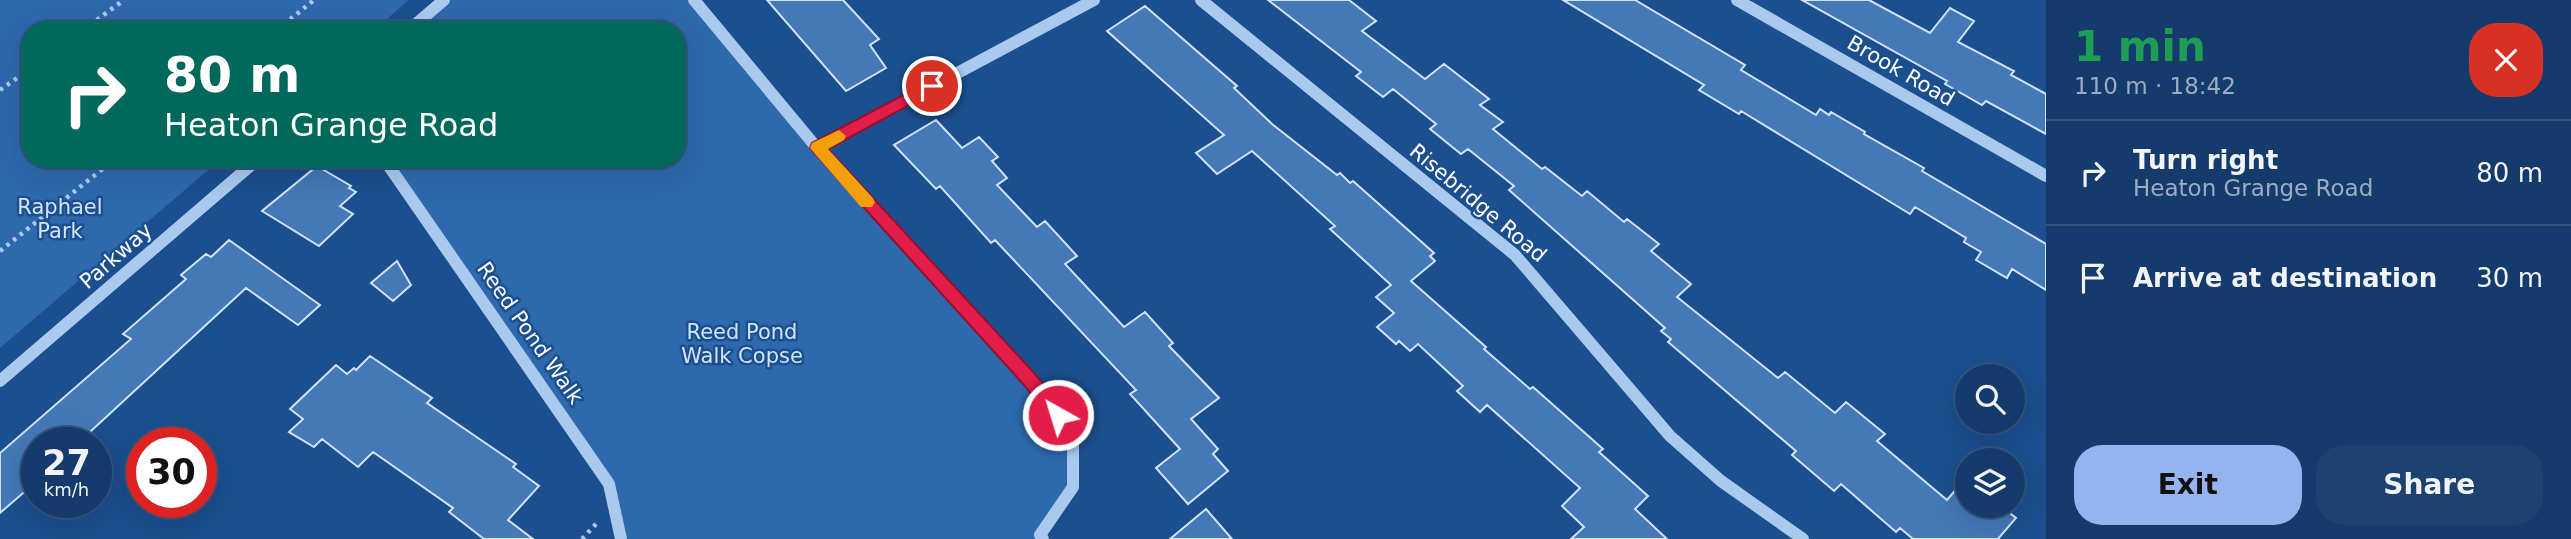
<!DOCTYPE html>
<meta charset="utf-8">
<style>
body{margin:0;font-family:"DejaVu Sans",sans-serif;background:#1d4271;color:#f1f3f6;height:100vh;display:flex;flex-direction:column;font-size:26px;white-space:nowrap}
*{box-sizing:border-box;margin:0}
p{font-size:23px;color:#9dadc1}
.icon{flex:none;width:38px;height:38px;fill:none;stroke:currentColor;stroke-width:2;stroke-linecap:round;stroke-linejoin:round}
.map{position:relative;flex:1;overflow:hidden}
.details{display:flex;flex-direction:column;background:#143b6b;width:525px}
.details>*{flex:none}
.hud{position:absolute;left:21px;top:21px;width:665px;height:147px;border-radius:28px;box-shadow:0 7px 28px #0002,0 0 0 2px #33557e;background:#00695c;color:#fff;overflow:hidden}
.controls{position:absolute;left:1955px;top:364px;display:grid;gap:14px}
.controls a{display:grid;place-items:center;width:70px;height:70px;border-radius:50%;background:#143b6b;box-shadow:0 7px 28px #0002,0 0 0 2px #33557e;font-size:35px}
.speed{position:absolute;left:21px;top:427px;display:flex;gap:14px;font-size:35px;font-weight:700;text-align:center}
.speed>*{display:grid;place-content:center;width:91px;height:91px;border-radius:50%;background:#143b6b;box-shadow:0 7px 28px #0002,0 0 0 2px #33557e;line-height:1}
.speed small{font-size:18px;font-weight:400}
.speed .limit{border:10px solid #d22;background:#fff;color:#111}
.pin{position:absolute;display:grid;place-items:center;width:60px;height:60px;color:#fff;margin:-30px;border:4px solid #fff;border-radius:50%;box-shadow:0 2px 7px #0007}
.me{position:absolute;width:77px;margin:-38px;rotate:321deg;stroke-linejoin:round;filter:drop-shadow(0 0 5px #0008)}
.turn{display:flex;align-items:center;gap:24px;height:147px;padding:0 28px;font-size:32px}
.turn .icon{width:91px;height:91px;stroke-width:2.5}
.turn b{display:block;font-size:49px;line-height:60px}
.round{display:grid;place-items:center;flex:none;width:74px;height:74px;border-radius:28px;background:#1d4271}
.head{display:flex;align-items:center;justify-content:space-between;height:119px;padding:0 28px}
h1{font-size:42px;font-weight:800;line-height:52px;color:#1e9e55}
.action{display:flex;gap:14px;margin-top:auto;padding:14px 28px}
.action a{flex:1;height:80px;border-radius:28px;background:#95b2f1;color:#111;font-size:28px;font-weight:800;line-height:80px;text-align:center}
.action a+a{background:#1d4271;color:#f1f3f6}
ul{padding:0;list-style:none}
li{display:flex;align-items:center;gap:21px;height:105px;padding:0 28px;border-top:2px solid #33557e}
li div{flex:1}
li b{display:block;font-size:26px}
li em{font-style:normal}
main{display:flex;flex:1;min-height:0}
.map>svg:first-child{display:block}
.green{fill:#2e69ad}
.building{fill:#4478b7;stroke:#cfe3fa;stroke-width:2}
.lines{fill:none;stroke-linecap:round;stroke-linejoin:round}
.path{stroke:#a9c9ee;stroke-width:4.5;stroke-dasharray:3.5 5;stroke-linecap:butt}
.minor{stroke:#a9c9ee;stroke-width:12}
.route{fill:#e11d48;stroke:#92132f;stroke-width:2}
.slow{fill:#f59e0b}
.labels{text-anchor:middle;stroke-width:5;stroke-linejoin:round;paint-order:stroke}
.street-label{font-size:21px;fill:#fff;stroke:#1b4f8f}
.park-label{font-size:21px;fill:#cfe3fa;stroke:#1b4f8f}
</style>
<main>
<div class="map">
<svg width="2046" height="539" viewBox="0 0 2046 539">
<rect width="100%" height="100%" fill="#1b4f8f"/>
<path class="green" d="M 0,0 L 409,0 L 374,30 L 30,30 L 30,159 L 221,159 L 0,348 Z
M 444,0 L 694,0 L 1073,432 L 1073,487 L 1040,535 L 1035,539 L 621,539 L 609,484 L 384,159 L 677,159 L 677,30 L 409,30 Z"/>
<path class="building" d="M 767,0 L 843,0 L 879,39 L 870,45 L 886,68 L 846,91 Z
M 1268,0 L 1349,0 L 1376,21 L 1362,31 L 1425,79 L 1444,64 L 1489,99 L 1480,105 L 1503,122 L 1493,129 L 1542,169 L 1545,167 L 1582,196 L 1587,191 L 1624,222 L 1627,219 L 1659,244 L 1651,251 L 1691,284 L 1677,297 L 1778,378 L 1785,372 L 1835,413 L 1846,402 L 1885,434 L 1877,441 L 1947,500 L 1958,487 L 1967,495 L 1967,506 L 2001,506 L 2016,518 L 1998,539 L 1913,539 L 1900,528 L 1896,532 L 1841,484 L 1834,491 L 1792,455 L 1796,451 L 1668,342 L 1671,339 L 1661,331 L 1665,328 L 1509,190 L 1514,186 L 1468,149 L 1461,154 L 1430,129 L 1436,124 L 1393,89 L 1383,97 L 1356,76 L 1361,72 Z
M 1563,0 L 1635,0 L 1745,65 L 1741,70 L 1816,115 L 1820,109 L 1829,115 L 1831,112 L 1865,132 L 1864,134 L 1924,168 L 1922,171 L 2046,244 L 2046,290 L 2012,269 L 2007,278 L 1976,260 L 1981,252 L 1964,242 L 1966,238 L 1915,207 L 1910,214 L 1741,111 L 1739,114 L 1699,90 L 1704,85 Z
M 1802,0 L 1869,0 L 1930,33 L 1950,8 L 1974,21 L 1958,42 L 2014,71 L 2011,75 L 2046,94 L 2046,134 L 1986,101 L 1982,105 L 1945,84 L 1947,81 Z
M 1145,6 L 1237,86 L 1234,88 L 1272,124 L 1337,175 L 1340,173 L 1350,183 L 1353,181 L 1434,253 L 1430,256 L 1435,261 L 1411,281 L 1486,347 L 1484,349 L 1530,389 L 1533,387 L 1603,449 L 1599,452 L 1648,496 L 1635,509 L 1667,539 L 1571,539 L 1584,527 L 1562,506 L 1580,488 L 1487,405 L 1480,412 L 1457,391 L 1463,386 L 1418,344 L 1410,351 L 1399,341 L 1396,344 L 1377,327 L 1394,313 L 1376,297 L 1391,285 L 1330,229 L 1335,226 L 1252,151 L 1217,174 L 1196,153 L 1224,135 L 1107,31 Z
M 936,120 L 962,148 L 979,137 L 998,157 L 992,161 L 1007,178 L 997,185 L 1037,227 L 1045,221 L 1077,256 L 1065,264 L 1124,327 L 1145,312 L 1173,343 L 1169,346 L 1219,398 L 1191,419 L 1218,449 L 1213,454 L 1228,471 L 1188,504 L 1156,468 L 1180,449 L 1130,394 L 1136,390 L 995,240 L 991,243 L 940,186 L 936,189 L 894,145 Z
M 317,166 L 351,186 L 349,188 L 356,192 L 340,206 L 353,214 L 319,246 L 262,211 Z
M 229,240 L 320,305 L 298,325 L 246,288 L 78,443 L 37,443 L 37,481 L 0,513 L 0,453 L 131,339 L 123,334 L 186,279 L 181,275 L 206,254 L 211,257 Z
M 397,261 L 411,285 L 393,301 L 371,283 Z
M 370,356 L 432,398 L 427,403 L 516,464 L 513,467 L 539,486 L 508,520 L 533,539 L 484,539 L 449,512 L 453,508 L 373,452 L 358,467 L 322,439 L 314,447 L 289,432 L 303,419 L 290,409 L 336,365 L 347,374 L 354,368 L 356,370 Z
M 1206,509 L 1232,539 L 1170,539 Z"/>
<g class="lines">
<path class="path" d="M 83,30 L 124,0
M 277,30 L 314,0
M 0,90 L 30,69
M 0,251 L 115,159
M 582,539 L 596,524"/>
<path class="minor" d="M 694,0 L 817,148 L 1029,379 L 1073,432 L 1073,487 L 1040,535 L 1043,539
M 1201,0 L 1515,255 L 1670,436 L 1721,481 L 1803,539
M 1737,0 L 2046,176
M 409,30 L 444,0
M 817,148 L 1094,0
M 384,159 L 609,484 L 621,539
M 0,381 L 258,159"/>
</g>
<path class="route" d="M 932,80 L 940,86 L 937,90 L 828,149 L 1035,374 L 1064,409 L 1067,415 L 1064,420 L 1058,423 L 1052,420 L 1024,385 L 810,148 L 812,143 Z"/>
<path class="slow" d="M 839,130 L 846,136 L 844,140 L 828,149 L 872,197 L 875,202 L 872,207 L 861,207 L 810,148 L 812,143 Z"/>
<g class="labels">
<g class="street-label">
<text transform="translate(1901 71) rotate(30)" y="7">Brook Road</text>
<text transform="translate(1478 203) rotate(40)" y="7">Risebridge Road</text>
<text transform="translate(116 256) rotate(-41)" y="7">Parkway</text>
<text transform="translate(530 333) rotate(55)" y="7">Reed Pond Walk</text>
</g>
<g class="park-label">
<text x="60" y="214">Raphael<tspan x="60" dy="24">Park</tspan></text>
<text x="742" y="339">Reed Pond<tspan x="742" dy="24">Walk Copse</tspan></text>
</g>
</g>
</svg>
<div class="controls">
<a><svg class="icon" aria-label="search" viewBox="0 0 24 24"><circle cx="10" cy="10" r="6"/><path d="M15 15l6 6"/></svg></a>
<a><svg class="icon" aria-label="layers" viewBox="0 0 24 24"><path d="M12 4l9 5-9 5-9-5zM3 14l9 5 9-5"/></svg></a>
</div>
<div class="speed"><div>27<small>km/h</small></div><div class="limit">30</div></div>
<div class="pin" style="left:932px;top:86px;background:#d93025"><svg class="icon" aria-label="arrive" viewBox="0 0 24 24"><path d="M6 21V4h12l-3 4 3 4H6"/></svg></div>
<svg class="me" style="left:1058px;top:415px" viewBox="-20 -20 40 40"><circle r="17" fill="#e11d48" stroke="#fff" stroke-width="3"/><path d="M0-11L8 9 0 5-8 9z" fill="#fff"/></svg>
<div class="hud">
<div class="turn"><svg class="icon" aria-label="right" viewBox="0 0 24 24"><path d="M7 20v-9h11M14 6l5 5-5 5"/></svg><div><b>80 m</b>Heaton Grange Road</div></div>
</div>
</div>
<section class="details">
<div class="head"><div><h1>1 min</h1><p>110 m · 18:42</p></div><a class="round" style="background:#d93025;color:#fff"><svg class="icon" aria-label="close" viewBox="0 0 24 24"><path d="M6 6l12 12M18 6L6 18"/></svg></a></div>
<ul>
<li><svg class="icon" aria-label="right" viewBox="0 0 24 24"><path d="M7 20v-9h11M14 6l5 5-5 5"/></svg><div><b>Turn right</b><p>Heaton Grange Road</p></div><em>80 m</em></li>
<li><svg class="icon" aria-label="arrive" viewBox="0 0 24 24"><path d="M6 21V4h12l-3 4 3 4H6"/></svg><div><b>Arrive at destination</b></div><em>30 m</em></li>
</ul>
<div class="action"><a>Exit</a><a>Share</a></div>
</section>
</main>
